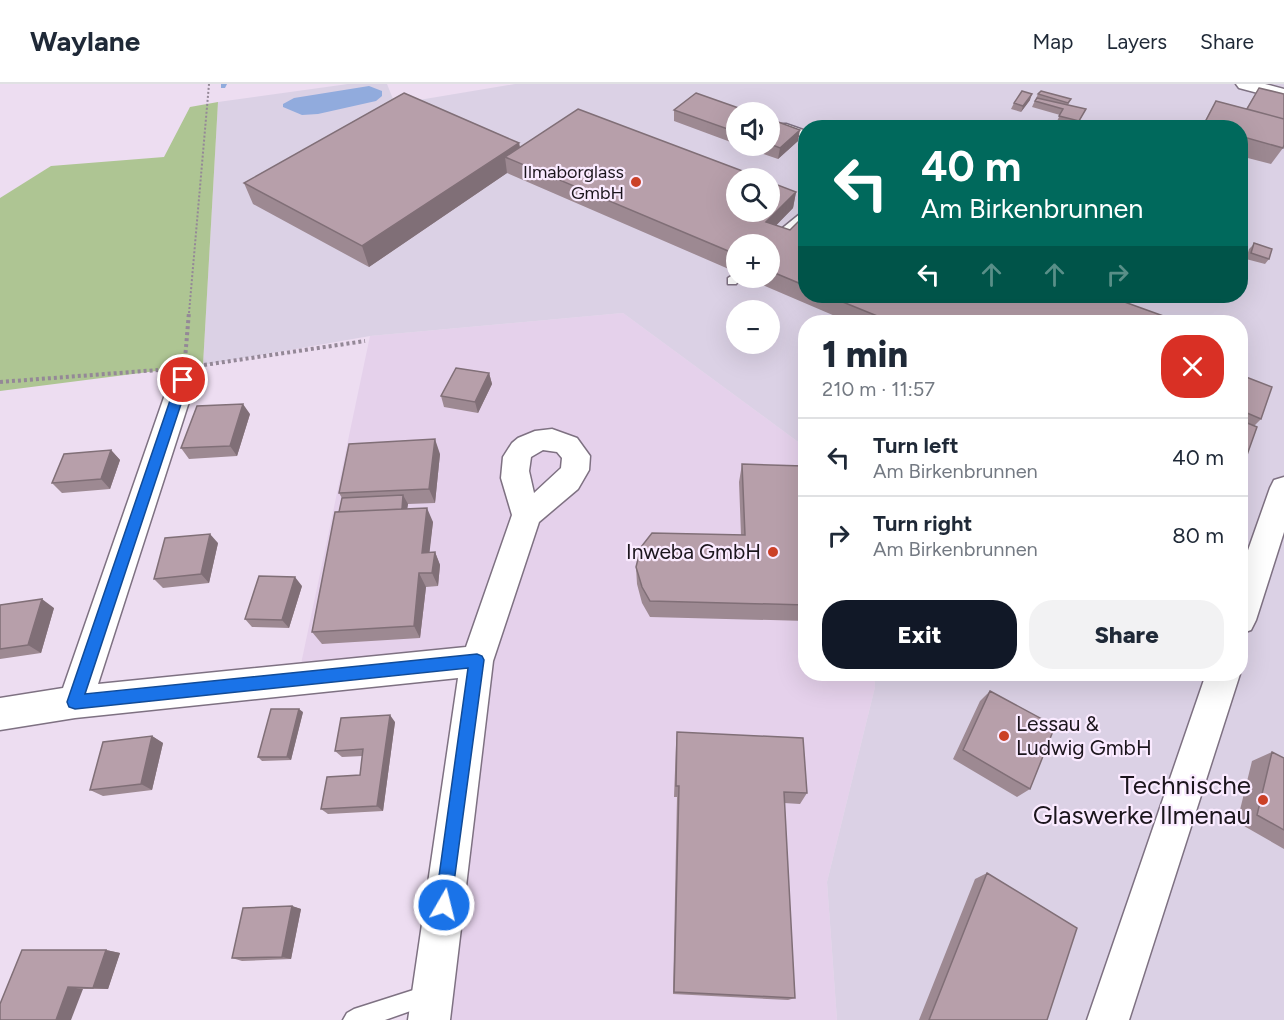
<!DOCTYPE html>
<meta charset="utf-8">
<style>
body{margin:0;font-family:Figtree,sans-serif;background:#f2f2f3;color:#1f2937;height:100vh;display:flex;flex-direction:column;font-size:22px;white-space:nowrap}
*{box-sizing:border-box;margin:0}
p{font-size:20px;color:#747a83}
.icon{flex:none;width:33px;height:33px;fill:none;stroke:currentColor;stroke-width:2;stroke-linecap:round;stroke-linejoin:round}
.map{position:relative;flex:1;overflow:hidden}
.side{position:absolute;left:798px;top:231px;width:450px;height:366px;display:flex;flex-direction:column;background:#fff;border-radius:24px;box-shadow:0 6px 24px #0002}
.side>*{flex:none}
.hud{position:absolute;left:798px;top:36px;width:450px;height:183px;border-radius:24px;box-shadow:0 6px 24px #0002;background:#00695c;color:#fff;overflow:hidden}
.fabs{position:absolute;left:726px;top:18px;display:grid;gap:12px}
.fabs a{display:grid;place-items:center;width:54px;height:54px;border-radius:50%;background:#fff;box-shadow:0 6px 24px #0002;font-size:30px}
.pin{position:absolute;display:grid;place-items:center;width:51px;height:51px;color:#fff;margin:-26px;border:3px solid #fff;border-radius:50%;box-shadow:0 2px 6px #0007}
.me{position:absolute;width:66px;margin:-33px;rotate:8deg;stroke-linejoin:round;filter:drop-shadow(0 0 4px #0008)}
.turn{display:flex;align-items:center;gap:21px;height:126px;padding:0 24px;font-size:27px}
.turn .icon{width:78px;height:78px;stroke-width:2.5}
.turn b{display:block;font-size:42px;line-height:51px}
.lanes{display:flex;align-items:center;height:57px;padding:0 24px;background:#0003;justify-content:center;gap:30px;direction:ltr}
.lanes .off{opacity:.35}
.round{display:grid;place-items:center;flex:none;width:63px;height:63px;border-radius:24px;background:#f2f2f3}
.head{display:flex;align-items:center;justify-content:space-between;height:102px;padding:0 24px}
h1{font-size:36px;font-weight:800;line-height:45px}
.button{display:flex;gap:12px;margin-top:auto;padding:12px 24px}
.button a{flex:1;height:69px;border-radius:24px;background:#111827;color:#fff;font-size:24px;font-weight:800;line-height:69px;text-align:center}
.button a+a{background:#f2f2f3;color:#1f2937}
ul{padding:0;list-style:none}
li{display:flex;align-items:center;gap:18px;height:78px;padding:0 24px;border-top:2px solid #e0e1e3}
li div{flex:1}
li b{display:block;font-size:22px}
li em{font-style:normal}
header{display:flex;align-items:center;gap:36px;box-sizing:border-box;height:84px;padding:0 30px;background:#fff;border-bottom:2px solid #e0e1e3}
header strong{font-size:28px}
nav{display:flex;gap:33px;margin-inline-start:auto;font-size:21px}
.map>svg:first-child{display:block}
.built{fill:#e5d1eb}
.industrial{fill:#dbd1e5;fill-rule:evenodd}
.green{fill:#aec593}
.water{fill:#91abdd}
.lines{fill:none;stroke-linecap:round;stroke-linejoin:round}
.stream{fill:#91abdd;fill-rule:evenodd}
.service-casing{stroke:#7e7182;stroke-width:3}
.minor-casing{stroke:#7e7182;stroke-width:3}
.path-far1{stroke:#948897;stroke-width:2;stroke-dasharray:2 2;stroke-linecap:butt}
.path{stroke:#948897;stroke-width:4;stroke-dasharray:3 3;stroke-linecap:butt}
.service{fill:#fff;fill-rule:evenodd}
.minor{fill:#fff;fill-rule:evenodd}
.wall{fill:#9d8992}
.shaded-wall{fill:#806f77}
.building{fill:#b79faa;stroke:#806f77;stroke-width:1.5}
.route{fill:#1a73e8;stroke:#114b97;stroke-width:1.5}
.poi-dot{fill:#cb4027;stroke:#faeaff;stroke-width:2}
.labels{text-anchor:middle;stroke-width:4.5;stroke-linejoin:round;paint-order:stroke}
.far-poi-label{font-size:18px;fill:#1c161d;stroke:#faeaff;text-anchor:end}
.poi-label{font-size:21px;fill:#1c161d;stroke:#faeaff;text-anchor:end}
.near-poi-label{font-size:26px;fill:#1c161d;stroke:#faeaff;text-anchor:end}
</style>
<header>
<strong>Waylane</strong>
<nav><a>Map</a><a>Layers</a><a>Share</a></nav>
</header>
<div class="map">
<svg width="1284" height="936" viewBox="0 0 1284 936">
<rect width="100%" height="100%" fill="#edddf1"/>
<path class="built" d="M 623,229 L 805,363 L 806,590 L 874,590 L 875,603 L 827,798 L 837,936 L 443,936 L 492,561 L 301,580 L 370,252 Z"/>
<path class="industrial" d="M 348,0 L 387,0 L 395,20 L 515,0 L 1284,0 L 1284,936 L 837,936 L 827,798 L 875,603 L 874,590 L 1240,590 L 1240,238 L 806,238 L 805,363 L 623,229 L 370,252 L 203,281 L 218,18 ZM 736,28 L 770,28 L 770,62 L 736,62 ZM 806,44 L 1240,44 L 1240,212 L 806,212 ZM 736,94 L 770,94 L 770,128 L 736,128 ZM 736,160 L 770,160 L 770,194 L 736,194 ZM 736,226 L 770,226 L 770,260 L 736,260 Z"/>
<path class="green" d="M 218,18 L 203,281 L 0,307 L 0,114 L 51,82 L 164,73 L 190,23 Z"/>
<path class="water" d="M 369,2 L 382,7 L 382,12 L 376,17 L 318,30 L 302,31 L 283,23 L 283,20 L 294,14 Z"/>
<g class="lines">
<path class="stream" d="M 221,0 L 227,0 L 225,4 L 221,4 Z"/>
<defs>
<path id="service" d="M 780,40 L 786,40 L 806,47 L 806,54 L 780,44 Z
M 806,125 L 806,134 L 777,159 L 769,159 L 769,155 Z
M 736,189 L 736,194 L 741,194 L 736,200 L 728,200 L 728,194 Z
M 429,901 L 436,904 L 439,911 L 436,918 L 385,936 L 343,936 L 347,929 L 354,925 Z"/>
<path id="minor" d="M 1236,0 L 1265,0 L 1284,5 L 1284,16 L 1239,4 Z
M 183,287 L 192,290 L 196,296 L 98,600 L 466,563 L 512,431 L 501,394 L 503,373 L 512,359 L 518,354 L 535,347 L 552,345 L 577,354 L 590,372 L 589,386 L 578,405 L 539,438 L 493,577 L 450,936 L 408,936 L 458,594 L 75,634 L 0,646 L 0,614 L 63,604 L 170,296 L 174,290 ZM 543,366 L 557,368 L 562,374 L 561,384 L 534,409 L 529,387 L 531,373 Z
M 1284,393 L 1284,448 L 1256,536 L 1251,546 L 1240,550 L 1240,489 L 1270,404 L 1274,396 Z
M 1206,590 L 1240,590 L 1129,936 L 1087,936 Z"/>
</defs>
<use href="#service" class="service-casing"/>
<use href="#minor" class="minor-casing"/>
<path class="path-far1" d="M 1027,44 L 1030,44
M 189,229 L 209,0"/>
<path class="path" d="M 185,275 L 189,228
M 204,281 L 365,257
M 0,298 L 158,286"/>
<use href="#service" class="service"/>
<use href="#minor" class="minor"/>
</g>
<path class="wall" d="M 1259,4 L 1283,64 L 1271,80 L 1240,72 L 1240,44 L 1201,44 L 1216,17 L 1246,25 Z
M 1038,10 L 1071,15 L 1068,21 L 1086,25 L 1076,43 L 1057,37 L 1060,31 L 1032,23 Z
M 1030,16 L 1021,28 L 1011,25 L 1014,19 Z
M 674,26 L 736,28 L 736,60 L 674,37 Z
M 770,35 L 798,57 L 778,75 L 741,62 L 770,62 Z
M 519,59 L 520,63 L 796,108 L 793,124 L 776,141 L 790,146 L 806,130 L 806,212 L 1108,212 L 1180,238 L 849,238 L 753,197 L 754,194 L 770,194 L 770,160 L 736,160 L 731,186 L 507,89 L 369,183 L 253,120 L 244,99 Z
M 1254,160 L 1269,175 L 1265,180 L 1246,175 L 1249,165 Z
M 489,289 L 492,300 L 478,329 L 444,323 L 441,312 Z
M 1246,293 L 1261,335 L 1254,342 L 1242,385 L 1240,387 L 1240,299 Z
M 250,330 L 237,372 L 189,375 L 181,364 Z
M 111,366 L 120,376 L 110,405 L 62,409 L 52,399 Z
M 440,370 L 435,419 L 408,420 L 407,425 L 433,438 L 429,468 L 435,468 L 440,481 L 438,502 L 426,503 L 420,554 L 322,560 L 312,548 L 342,414 L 339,409 Z
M 742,380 L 806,407 L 806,537 L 650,533 L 642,519 L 637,500 L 636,483 L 741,451 L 739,398 Z
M 218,459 L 209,499 L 163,504 L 154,495 Z
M 302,502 L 289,544 L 252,543 L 245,535 Z
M 0,521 L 54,524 L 41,569 L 0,575 Z
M 990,607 L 1030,705 L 1017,713 L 953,675 L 980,617 Z
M 303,628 L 291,676 L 262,677 L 258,673 Z
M 395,638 L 383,727 L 328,730 L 321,725 L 360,691 L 363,672 L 342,673 L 335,667 Z
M 677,648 L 807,709 L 800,720 L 784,719 L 795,914 L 788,916 L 673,910 L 677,713 L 674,713 L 676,660 Z
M 152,652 L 163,659 L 152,706 L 103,712 L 90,706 Z
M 1272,668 L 1284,674 L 1284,765 L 1237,738 L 1252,677 Z
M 987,789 L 1047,936 L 919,936 L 975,795 Z
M 292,822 L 301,825 L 291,875 L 242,877 L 232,874 Z
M 106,866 L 120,869 L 108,905 L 83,905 L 0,936 Z"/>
<path class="shaded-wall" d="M 1032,10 L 1030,16 L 1021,28 L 1023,22 Z
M 800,46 L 798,57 L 778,75 L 780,64 Z
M 519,59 L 522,79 L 505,73 L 507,89 L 369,183 L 362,162 Z
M 796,108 L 793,124 L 764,154 L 766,138 Z
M 736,166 L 736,180 L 731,186 L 733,169 Z
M 489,289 L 492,300 L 478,329 L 475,318 Z
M 243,320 L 250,330 L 237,372 L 230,362 Z
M 435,355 L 440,370 L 435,419 L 429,405 Z
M 111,366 L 120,376 L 110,405 L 101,395 Z
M 403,411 L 408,420 L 405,439 L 401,430 Z
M 427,424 L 433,438 L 428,482 L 422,469 Z
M 210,450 L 218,459 L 209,499 L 201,490 Z
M 435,468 L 440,481 L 438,502 L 432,489 Z
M 419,489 L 426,503 L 420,554 L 414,542 Z
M 295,493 L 302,502 L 289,544 L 282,536 Z
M 42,515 L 54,524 L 41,569 L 28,561 Z
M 299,625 L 303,628 L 291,676 L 287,673 Z
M 390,631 L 395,638 L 383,727 L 377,722 Z
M 152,652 L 163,659 L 152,706 L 141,700 Z
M 292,822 L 301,825 L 291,875 L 282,873 Z
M 106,866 L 120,869 L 108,905 L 93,904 Z
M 68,903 L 83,905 L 71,936 L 56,936 Z"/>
<path class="building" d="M 1259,4 L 1284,10 L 1284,35 L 1247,25 Z
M 1022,7 L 1032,10 L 1023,22 L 1014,19 Z
M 1041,7 L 1071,15 L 1068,19 L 1038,10 Z
M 404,9 L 519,59 L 362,162 L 244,99 Z
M 696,9 L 750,28 L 736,28 L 736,48 L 674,26 Z
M 1037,14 L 1086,25 L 1079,37 L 1059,32 L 1063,25 L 1035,17 Z
M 1216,17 L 1284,35 L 1284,61 L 1283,64 L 1240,52 L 1240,44 L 1209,44 L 1203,42 Z
M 578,25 L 761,94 L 736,94 L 736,128 L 770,128 L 770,98 L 796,108 L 766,138 L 790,146 L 806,130 L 806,202 L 770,187 L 770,160 L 750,160 L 744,158 L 742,160 L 736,160 L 736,166 L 733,169 L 505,73 Z
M 770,35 L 800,46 L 780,64 L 770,60 Z
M 1254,159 L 1272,165 L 1269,175 L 1251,169 Z
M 828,212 L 1108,212 L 1180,238 L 892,238 Z
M 456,284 L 489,289 L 475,318 L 441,312 Z
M 1246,293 L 1272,303 L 1261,335 L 1240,326 L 1240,307 Z
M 243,320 L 230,362 L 181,364 L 197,322 Z
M 1240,336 L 1257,343 L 1242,385 L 1240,385 Z
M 435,355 L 429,405 L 339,409 L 349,360 Z
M 111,366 L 101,395 L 52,399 L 64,370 Z
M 742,380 L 803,382 L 806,407 L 806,521 L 650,517 L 642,503 L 636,483 L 641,463 L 652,449 L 745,451 Z
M 403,411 L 402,425 L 339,428 L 342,414 Z
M 427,424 L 422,469 L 435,468 L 432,489 L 419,489 L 414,542 L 312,548 L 335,428 Z
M 210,450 L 201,490 L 154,495 L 165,454 Z
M 259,492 L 295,493 L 282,536 L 245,535 Z
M 42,515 L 28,561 L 0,565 L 0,521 Z
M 990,607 L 1055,642 L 1030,705 L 963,666 Z
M 271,625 L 299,625 L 287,673 L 258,673 Z
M 390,631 L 377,722 L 321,725 L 327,693 L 360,691 L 363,665 L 335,667 L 341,634 Z
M 677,648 L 803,654 L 807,709 L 784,708 L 795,914 L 674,908 L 679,702 L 676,702 Z
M 152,652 L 141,700 L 90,706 L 103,658 Z
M 1272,668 L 1284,674 L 1284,746 L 1257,731 Z
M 987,789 L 1077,844 L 1047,936 L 929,936 Z
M 292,822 L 282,873 L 232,874 L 243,824 Z
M 22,866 L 106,866 L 93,904 L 68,903 L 56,936 L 0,936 L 0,920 Z"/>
<path class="route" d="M 183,292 L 189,296 L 85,610 L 477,570 L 482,572 L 484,576 L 450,828 L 444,830 L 438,828 L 435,821 L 468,584 L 75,625 L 69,623 L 67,618 L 177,296 Z"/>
<g class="poi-dot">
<circle cx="636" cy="98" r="6"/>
<circle cx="773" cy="468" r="6"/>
<circle cx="1004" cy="652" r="6"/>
<circle cx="1263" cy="716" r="6"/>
</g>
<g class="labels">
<g class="far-poi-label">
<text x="624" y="94">Ilmaborglass<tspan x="624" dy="21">GmbH</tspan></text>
</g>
<g class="poi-label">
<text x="761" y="475">Inweba GmbH</text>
<text x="1016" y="647" text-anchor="start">Lessau &amp;<tspan x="1016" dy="24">Ludwig GmbH</tspan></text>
</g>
<g class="near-poi-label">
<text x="1251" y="710">Technische<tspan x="1251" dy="30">Glaswerke Ilmenau</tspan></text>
</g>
</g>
</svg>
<div class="fabs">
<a><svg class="icon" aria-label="sound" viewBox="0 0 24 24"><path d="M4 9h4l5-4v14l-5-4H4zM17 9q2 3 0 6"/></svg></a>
<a><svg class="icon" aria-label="search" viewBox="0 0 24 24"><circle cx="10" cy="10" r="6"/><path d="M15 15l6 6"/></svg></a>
<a>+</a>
<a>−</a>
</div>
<div class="pin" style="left:183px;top:296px;background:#d93025"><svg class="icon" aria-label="arrive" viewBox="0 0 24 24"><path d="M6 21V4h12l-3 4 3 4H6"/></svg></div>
<svg class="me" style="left:444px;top:821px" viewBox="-20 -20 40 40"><circle r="17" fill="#1a73e8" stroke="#fff" stroke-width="3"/><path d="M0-11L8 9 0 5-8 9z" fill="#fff"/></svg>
<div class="hud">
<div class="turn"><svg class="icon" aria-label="left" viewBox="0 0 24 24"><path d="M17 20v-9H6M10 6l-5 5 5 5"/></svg><div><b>40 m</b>Am Birkenbrunnen</div></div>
<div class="lanes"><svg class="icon" aria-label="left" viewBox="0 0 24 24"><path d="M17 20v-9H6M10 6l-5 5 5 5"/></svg><svg class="icon off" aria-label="ahead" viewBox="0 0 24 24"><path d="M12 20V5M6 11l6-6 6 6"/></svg><svg class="icon off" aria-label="ahead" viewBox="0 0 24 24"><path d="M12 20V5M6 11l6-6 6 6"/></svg><svg class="icon off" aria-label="right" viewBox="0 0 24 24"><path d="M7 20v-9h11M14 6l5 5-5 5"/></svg></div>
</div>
<section class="side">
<div class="head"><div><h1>1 min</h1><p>210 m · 11:57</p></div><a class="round" style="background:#d93025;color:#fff"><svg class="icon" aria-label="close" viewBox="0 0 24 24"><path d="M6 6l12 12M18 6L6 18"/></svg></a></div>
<ul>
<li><svg class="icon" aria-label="left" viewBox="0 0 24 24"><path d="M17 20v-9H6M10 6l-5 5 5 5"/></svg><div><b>Turn left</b><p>Am Birkenbrunnen</p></div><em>40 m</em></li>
<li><svg class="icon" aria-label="right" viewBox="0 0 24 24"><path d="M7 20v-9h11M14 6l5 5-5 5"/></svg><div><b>Turn right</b><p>Am Birkenbrunnen</p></div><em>80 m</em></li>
</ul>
<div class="button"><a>Exit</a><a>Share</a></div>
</section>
</div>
